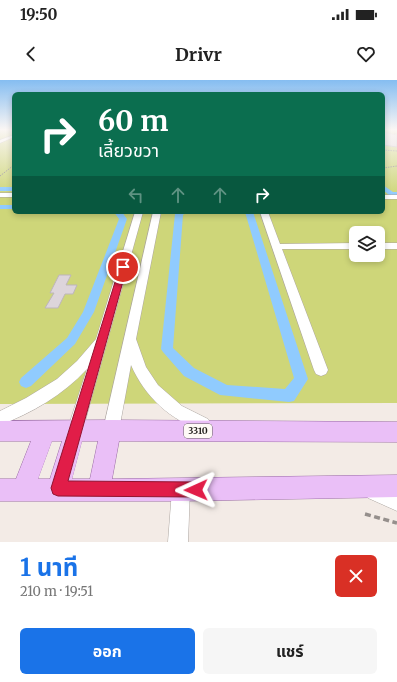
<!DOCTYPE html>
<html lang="th">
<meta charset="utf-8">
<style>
body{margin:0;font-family:Merriweather,"Noto Sans Thai",serif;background:#f6f6f6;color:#222;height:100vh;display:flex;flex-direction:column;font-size:15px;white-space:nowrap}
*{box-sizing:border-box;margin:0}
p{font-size:13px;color:#767676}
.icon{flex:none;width:22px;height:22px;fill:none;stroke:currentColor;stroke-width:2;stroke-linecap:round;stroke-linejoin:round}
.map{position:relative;height:462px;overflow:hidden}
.panel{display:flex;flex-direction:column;background:#fff;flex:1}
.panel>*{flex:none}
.guide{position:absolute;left:12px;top:12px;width:373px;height:122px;border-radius:6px;box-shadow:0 2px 6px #0003;background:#0b6e4f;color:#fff;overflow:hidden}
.controls{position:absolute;left:349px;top:146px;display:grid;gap:8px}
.controls a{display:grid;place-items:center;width:36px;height:36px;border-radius:6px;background:#fff;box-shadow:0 2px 6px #0003;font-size:20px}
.pin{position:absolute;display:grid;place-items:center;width:34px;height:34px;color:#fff;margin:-17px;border:2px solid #fff;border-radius:50%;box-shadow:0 1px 4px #0007}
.me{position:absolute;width:44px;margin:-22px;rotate:269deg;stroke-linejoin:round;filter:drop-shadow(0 0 3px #0008)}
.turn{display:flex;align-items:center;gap:14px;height:84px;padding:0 20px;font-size:18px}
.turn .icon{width:52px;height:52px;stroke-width:2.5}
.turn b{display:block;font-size:28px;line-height:34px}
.lanes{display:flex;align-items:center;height:38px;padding:0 20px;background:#0003;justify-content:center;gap:20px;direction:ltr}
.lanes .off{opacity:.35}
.round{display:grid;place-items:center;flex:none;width:42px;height:42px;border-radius:6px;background:#f6f6f6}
.summary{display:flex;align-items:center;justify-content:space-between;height:68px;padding:0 20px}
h1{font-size:24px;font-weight:700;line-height:30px;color:#1a73e8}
.action{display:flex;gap:8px;margin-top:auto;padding:8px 20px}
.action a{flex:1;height:46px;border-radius:6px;background:#1a73e8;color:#fff;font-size:16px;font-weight:700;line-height:46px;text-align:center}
.action a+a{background:#f6f6f6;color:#222}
.status{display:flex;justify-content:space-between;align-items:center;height:28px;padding:0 20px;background:#fff;direction:ltr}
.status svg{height:11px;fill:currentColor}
header{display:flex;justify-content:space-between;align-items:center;height:52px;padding:0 20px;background:#fff;font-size:18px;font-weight:700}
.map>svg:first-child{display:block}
.green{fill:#ced679;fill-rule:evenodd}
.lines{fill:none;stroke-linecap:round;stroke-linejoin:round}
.canal{fill:#90cbfe;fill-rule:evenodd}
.building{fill:#ddd5db;stroke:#bdb5bb}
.minor-casing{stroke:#ada6a1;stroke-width:1}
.major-casing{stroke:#9a6ba6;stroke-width:1}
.path-far1{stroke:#958f8c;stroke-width:1;stroke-dasharray:1.5 1;stroke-linecap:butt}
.path{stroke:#958f8c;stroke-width:3.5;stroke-dasharray:6 3.5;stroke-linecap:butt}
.minor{fill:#fff;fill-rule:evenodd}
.major{fill:#eabff7;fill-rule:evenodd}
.route{fill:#e11d48;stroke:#92132f}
.labels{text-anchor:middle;stroke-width:3.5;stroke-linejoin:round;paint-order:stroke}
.shield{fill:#fef9f6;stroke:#625e5c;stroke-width:1}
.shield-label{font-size:9px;font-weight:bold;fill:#1f1c1a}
</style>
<div class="status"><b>19:50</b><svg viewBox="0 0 49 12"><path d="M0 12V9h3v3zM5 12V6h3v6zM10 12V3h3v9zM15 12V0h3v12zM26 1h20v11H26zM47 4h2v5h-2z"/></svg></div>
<header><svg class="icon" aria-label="back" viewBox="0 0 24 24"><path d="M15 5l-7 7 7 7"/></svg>Drivr<svg class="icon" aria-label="heart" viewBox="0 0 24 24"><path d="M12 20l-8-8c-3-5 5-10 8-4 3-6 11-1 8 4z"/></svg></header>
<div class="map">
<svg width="397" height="462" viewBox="0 0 397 462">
<rect width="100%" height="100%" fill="#f3ebe6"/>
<path class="green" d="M 0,50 L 14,50 L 14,132 L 383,132 L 383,50 L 397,50 L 397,323 L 0,324 ZM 356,153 L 378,153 L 378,175 L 356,175 Z"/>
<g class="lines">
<path class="canal" d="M 383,105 L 393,112 L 397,112 L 397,116 L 389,115 L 383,110 Z
M 0,107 L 14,107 L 14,111 L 0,111 Z
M 0,125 L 14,125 L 14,129 L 0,129 Z
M 114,132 L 122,132 L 127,139 L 94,232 L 75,264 L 31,306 L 26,308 L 21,306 L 19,302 L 21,298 L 67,258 L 83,232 L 119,139 Z
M 177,132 L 186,132 L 183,135 L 173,268 L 194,288 L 227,305 L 285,309 L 294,298 L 245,132 L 253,132 L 308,299 L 294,321 L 289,322 L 220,315 L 184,296 L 163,272 L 161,269 L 175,134 Z"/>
</g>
<path class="building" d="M 383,52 L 397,55 L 397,67 L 383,65 Z
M 59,195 L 71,195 L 66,205 L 77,205 L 73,214 L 65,214 L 58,228 L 45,228 L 54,213 L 50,213 Z"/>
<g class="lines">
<defs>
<path id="minor" d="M 14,55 L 14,57 L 0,63 L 0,60 Z
M 0,113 L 14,113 L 14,117 L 0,117 Z
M 383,115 L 397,115 L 397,119 L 383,119 Z
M 135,132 L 143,132 L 81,356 L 75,359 L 69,356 L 67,351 L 87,289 C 63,315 32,333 0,345 L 0,331 L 26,318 L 57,299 L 77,281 L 96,259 Z
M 153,132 L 161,132 L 136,259 L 146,287 L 158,305 L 182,326 L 208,339 L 211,344 L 208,349 L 203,351 C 170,340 145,317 131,285 L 119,350 L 117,355 L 111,358 L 105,355 L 103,350 Z
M 260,132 L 268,132 L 280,164 L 356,163 L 356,169 L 282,169 L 328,290 L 326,294 L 321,296 L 316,294 L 314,290 Z
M 378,163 L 397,163 L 397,169 L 378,169 Z
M 181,401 L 187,404 L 190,410 L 188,462 L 168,462 L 172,410 L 175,404 Z
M 374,403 L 397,413 L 397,431 L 368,418 L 365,412 L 368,406 Z"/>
<path id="major" d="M 111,340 L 397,342 L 397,362 L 119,361 L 112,399 L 397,395 L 397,417 L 181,421 L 0,421 L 0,399 L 16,399 L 31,361 L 0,361 L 0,341 ZM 52,361 L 62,361 L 50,399 L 38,399 ZM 82,361 L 98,361 L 90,399 L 72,399 Z"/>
</defs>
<use href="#minor" class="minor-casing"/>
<use href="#major" class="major-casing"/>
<path class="path-far1" d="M 394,54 L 397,53
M 383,70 L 397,71
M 383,88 L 397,86
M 0,96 L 14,85"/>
<path class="path" d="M 365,434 L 397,443"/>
<use href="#minor" class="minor"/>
<use href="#major" class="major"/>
</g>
<linearGradient id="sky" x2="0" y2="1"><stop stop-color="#85bdf1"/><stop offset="0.43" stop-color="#faf6f4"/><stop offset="1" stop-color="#faf6f4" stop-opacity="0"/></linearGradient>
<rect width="397" height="115" fill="url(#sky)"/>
<path class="route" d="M 120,186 L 127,187 L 68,401 L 196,402 L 201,404 L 204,410 L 201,415 L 196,417 L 58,416 L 53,414 L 51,408 Z"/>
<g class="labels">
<rect class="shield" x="184" y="344" width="28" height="14" rx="3"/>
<g class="shield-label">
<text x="198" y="354">3310</text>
</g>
</g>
</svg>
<div class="controls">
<a><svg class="icon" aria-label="layers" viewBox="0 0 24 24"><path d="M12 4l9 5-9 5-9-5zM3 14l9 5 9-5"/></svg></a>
</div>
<div class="pin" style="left:123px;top:187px;background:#d93025"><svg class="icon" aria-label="arrive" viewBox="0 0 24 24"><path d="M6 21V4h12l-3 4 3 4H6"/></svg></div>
<svg class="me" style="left:196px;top:410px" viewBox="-20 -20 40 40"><path d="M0-17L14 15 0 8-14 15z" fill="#e11d48" stroke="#fff" stroke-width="4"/></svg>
<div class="guide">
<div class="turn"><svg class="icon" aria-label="right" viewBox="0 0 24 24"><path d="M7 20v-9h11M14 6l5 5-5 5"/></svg><div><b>60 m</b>เลี้ยวขวา</div></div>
<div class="lanes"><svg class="icon off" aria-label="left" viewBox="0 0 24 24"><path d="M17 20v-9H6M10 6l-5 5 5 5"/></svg><svg class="icon off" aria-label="ahead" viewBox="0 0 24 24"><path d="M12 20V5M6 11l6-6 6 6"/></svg><svg class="icon off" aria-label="ahead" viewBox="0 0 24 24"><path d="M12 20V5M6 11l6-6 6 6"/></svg><svg class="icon" aria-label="right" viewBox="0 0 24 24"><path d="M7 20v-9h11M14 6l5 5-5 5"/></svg></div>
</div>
</div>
<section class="panel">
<div class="summary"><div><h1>1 นาที</h1><p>210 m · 19:51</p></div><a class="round" style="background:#d93025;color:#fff"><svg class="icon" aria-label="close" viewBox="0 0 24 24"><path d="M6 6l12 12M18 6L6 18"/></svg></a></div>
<div class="action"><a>ออก</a><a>แชร์</a></div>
</section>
